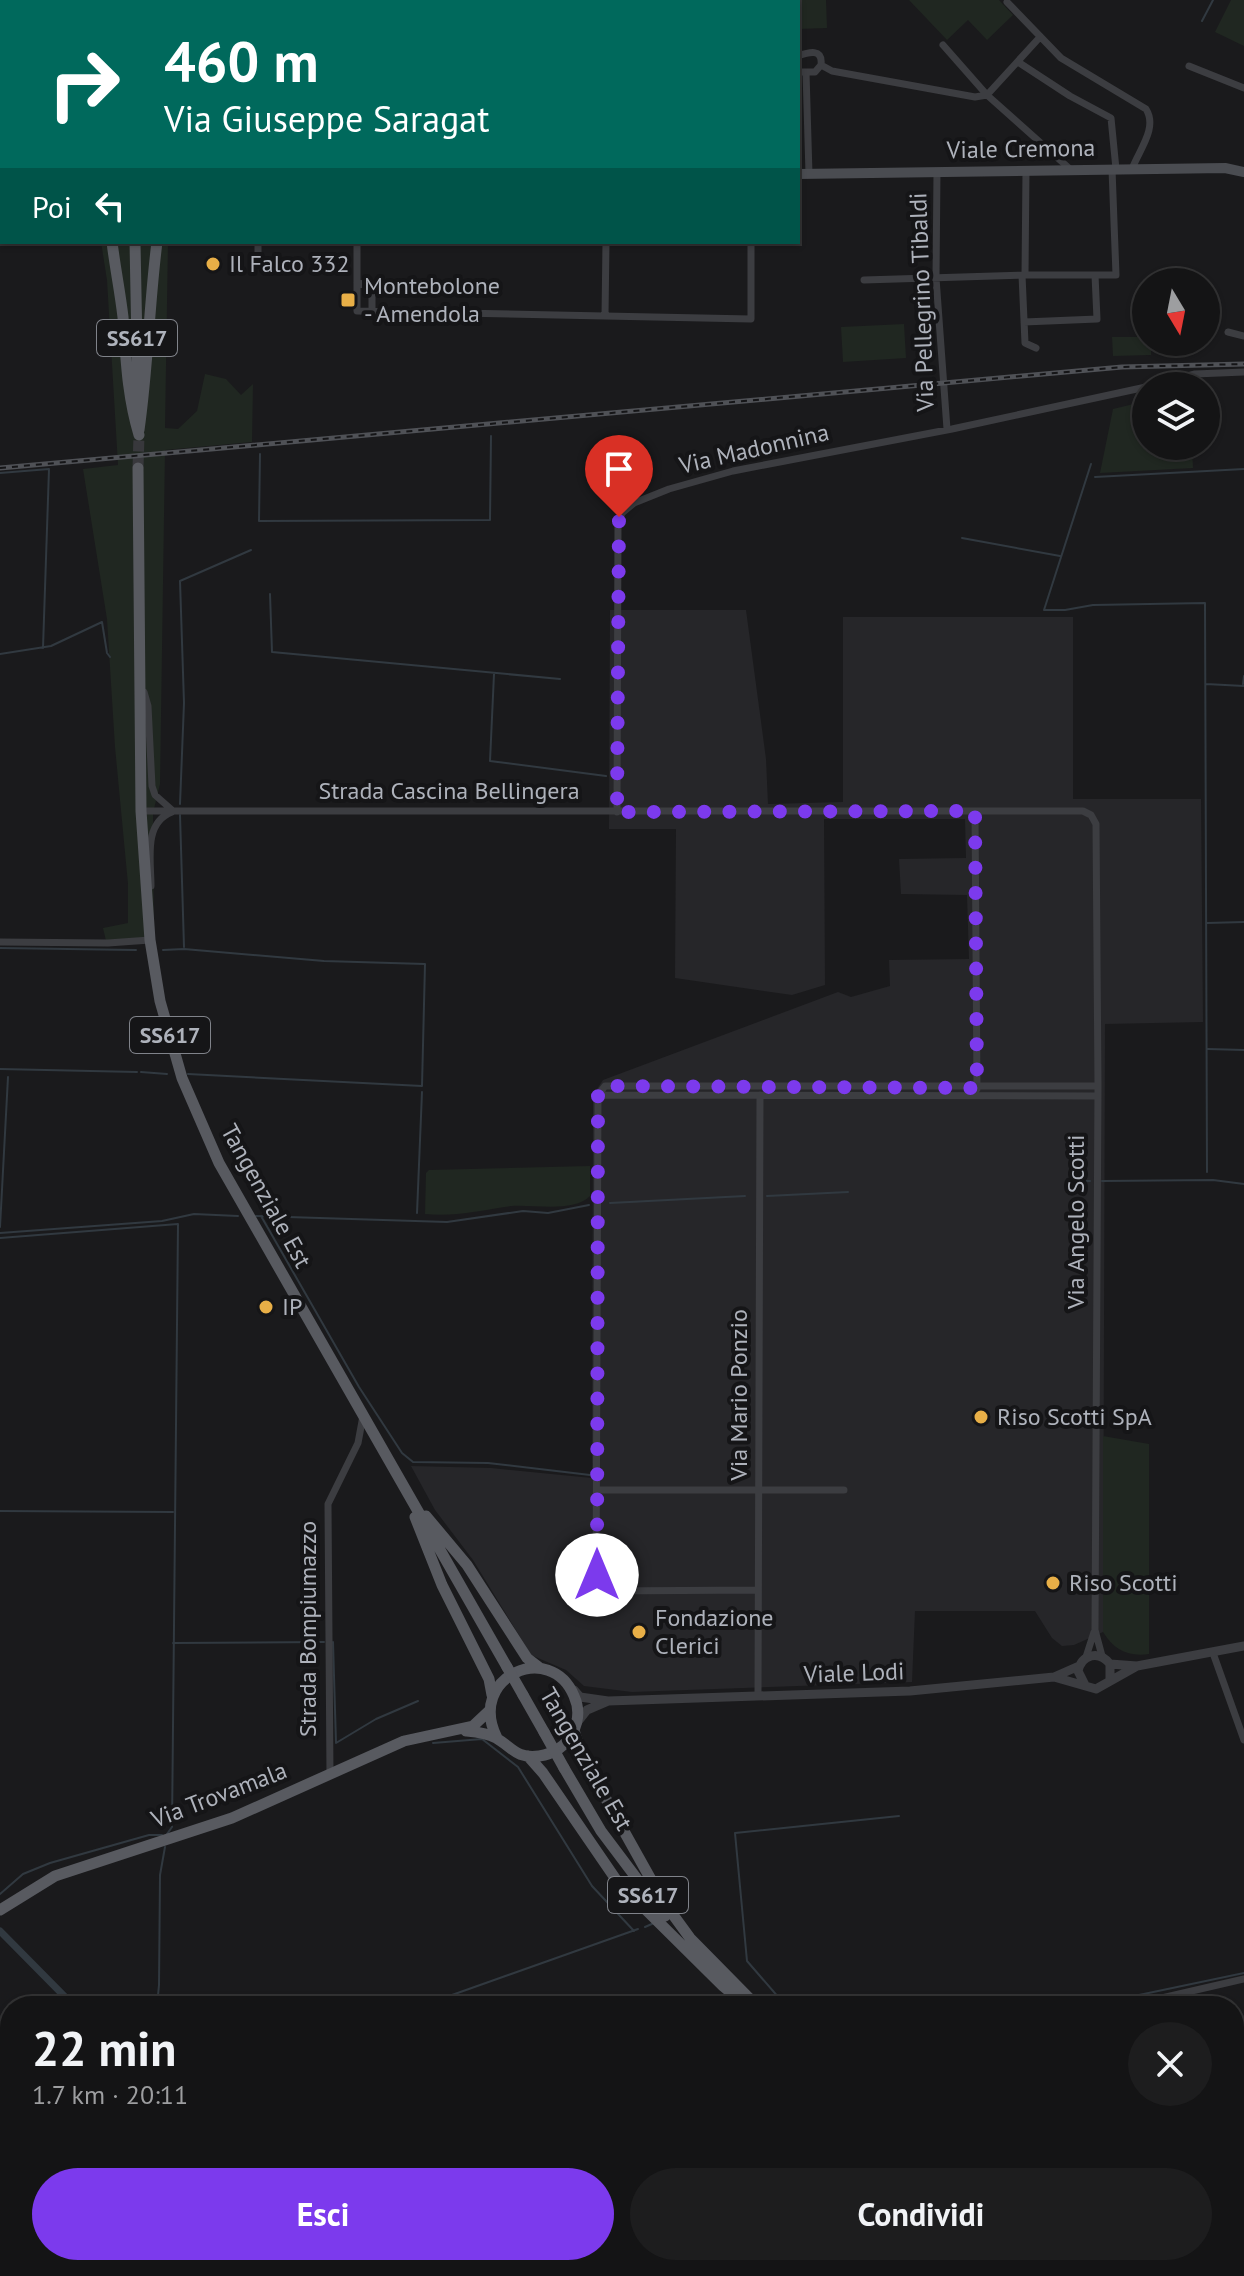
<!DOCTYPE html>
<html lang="it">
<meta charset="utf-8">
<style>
body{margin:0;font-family:"PT Sans",sans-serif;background:#1d1d1e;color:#f1f3f6;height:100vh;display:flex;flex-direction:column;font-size:30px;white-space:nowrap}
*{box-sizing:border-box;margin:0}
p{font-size:26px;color:#9d9ea0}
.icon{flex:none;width:44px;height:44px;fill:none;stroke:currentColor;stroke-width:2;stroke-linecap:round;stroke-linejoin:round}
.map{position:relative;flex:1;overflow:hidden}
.details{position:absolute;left:0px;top:1996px;width:1244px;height:280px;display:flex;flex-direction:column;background:#141415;border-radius:32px 32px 0 0;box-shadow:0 2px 6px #0004,0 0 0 2px #333334}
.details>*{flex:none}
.guide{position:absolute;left:0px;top:0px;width:800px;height:244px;box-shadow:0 2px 6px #0004,0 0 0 2px #333334;background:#00695c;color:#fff;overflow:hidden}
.needle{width:52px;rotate:170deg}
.buttons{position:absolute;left:1132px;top:268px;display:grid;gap:16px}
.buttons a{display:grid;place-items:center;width:88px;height:88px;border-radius:50%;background:#141415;box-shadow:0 2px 6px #0004,0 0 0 2px #333334;font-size:40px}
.pin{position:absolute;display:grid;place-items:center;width:68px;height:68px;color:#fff;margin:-82px -34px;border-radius:50% 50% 50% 0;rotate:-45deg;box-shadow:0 0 8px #0007}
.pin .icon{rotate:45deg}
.me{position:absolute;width:88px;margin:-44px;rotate:0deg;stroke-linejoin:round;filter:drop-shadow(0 0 6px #0008)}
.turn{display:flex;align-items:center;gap:28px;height:168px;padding:0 32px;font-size:36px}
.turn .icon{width:104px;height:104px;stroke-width:2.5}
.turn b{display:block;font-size:56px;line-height:68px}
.then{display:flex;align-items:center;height:76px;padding:0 32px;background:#0003;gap:16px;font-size:30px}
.round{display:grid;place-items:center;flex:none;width:84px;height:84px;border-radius:42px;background:#1d1d1e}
.head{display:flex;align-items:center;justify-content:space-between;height:136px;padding:0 32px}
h1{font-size:48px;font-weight:700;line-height:60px}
.button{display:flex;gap:16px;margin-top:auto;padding:16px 32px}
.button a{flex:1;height:92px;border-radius:48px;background:#7c3aed;color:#fff;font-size:32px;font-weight:700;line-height:92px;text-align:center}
.button a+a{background:#1d1d1e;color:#f1f3f6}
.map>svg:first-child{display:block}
.built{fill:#262629}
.green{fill:#202721}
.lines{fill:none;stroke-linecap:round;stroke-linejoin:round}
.stream{stroke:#313940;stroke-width:2}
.canal{stroke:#313940;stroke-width:7}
.primary-tunnel{stroke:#38383c;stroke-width:11;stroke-dasharray:11 5.5;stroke-linecap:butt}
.minor{stroke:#3c3d41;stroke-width:7}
.tertiary{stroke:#3c3d41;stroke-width:9}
.secondary{stroke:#4a4c51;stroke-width:10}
.primary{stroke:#585a60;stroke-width:11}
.rail-casing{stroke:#4f5156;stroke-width:5}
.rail{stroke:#151517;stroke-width:2;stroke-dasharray:6;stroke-linecap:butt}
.primary-bridge{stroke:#585a60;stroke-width:11}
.route{stroke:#7c3aed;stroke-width:14;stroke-dasharray:0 25.2}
.poi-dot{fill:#e8af47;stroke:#151517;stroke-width:3}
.labels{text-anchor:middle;stroke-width:8;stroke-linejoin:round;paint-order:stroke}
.shield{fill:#151517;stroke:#80838a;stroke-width:2}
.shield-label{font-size:22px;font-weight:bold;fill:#aeb2bb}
.street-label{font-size:24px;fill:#aeb2bb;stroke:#151517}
.poi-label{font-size:24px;fill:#aeb2bb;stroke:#151517;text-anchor:start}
</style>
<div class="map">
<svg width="1244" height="2276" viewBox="0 0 1244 2276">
<rect width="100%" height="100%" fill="#1a1a1c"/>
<path class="built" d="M 610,610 L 746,610 L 766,759 L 768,804 L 843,802 L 843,617 L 1073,617 L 1073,799 L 1201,799 L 1203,1022 L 1105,1024 L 1103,1632 L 1074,1645 L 1062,1646 L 1052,1638 L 1035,1611 L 915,1611 L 912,1682 L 632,1692 L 584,1686 L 566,1670 L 531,1655 L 473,1560 L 435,1510 L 411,1466 L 491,1468 L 592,1478 L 593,1095 L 603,1080 L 838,992 L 851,997 L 890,986 L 889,960 L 969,959 L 967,895 L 901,894 L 899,859 L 966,858 L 965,819 L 824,819 L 825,985 L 792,995 L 675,978 L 676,829 L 609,829 Z"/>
<path class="green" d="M 776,0 L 826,0 L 827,28 L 798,29 L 798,2 Z
M 909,0 L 999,0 L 1013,15 L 987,40 L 968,20 L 947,40 Z
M 1231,0 L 1244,0 L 1244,46 L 1215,32 Z
M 101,242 L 168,242 L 165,428 L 178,429 L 197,411 L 205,374 L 226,379 L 241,395 L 253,384 L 252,442 L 165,450 L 160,784 L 153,813 L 154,943 L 107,945 L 103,928 L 128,923 L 128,884 L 115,747 L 107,619 L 83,469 L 118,465 L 107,280 Z
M 904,324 L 906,358 L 843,362 L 841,327 Z
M 1112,337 L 1146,337 L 1146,342 L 1151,342 L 1151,355 L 1113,356 Z
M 1146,401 L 1146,446 L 1192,446 L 1193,468 L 1100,473 L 1113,409 Z
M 590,1166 L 590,1196 C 574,1213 533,1204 511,1206 C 482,1210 455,1217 425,1214 L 426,1173 L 429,1170 Z
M 1103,1436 L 1149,1444 L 1149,1654 C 1128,1657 1114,1650 1103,1632 Z
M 1244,2165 L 1244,2245 L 1234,2224 L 1234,2169 Z"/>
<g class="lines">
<path class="stream" d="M 1202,21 L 1213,0
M 0,63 L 2,63
M 260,454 L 259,521 L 490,520 L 491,436
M 1091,464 L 1044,610 L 1065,610 L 1093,605 L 1205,603 L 1207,1172
M 0,473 L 49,469 L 43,648
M 1095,477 L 1244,469
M 962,538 L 1060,556
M 270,594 L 272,652 L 560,679
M 0,654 L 51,646 L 102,622 L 107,653 L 110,657
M 494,674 L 490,761 L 606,776
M 1206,684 L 1244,686
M 1243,684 L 1244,676
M 180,804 L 184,703 L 180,581 L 251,550
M 180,815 L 184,947
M 1207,923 L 1244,922
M 0,948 L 136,950
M 163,950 L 184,949 L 324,961 L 425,964 L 422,1086 L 188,1074
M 1208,1049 L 1244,1050
M 0,1069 L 137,1072
M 141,1072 L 167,1074
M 1066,1181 L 1090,1181
M 1102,1181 L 1213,1180 L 1244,1184
M 767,1196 L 848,1192
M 610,1203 L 745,1196
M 417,1213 L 422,1092
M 256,1216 L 447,1222 L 523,1211 L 548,1213 L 589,1205
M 261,1216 L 359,1387 L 402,1453 L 413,1462 L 488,1463 L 590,1475
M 0,1227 L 8,1077
M 0,1233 L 162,1221 L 194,1214 L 238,1216
M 0,1238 L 178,1224 L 172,1827 L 167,1834
M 0,1511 L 173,1512
M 333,1642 L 336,1743 L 376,1719 L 418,1701
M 173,1643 L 324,1642
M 433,1743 L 482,1739 L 518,1767 L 592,1886 L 634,1931
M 0,1894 L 23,1874 L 50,1863 L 149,1835 L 162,1835
M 645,1927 L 654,1923
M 157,2006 L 159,1985 L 160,1875 L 165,1847
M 421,2006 L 638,1929
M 786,2006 L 747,1961 L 735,1833 L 899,1816
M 1108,2006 L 1139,1995 L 1244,1973
M 0,2141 L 10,2138
M 138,2266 L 139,2276
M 673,2266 L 678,2276
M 216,2276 L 230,2266
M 622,2276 L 640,2266"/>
<path class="canal" d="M 0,1931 L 74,2006
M 151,2266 L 151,2276"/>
<path class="primary-tunnel" d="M 138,468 L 139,435"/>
<path class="minor" d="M 1007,2 L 1061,58 L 1146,109 C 1158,128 1139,150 1132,169
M 943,45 L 987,95 L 1070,169
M 798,56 C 809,52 823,48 821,65
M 1018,62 L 1070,96 L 1111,118 L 1116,169
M 821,65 L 832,71 L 975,97 L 987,95
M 1189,66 L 1244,88
M 798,72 L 815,72 L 821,65
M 806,72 L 809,174
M 987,95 L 1040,37
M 937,172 L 936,278 L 947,429
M 258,242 L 258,253
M 357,242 L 357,311 L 751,319 L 751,242
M 1022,275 L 1025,343 L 1036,348
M 1025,275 L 1026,170
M 864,280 L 1025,275 L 1116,275 L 1112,169
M 357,282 L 372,288 L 372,312
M 605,316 L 606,242
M 1024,322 L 1097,319 L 1095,275
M 1228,332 L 1244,336
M 1149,386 L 1195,374 L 1244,372
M 144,692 L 148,706 L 152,786 L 155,795 L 172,810
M 141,811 L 1083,811 L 1091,815 L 1096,824 L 1098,1086 L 1095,1630 L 1102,1656
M 975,811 L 977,1089
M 617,812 L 618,523 L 622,513 L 634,503 L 669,489 L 733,471 L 952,429 L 1146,387
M 151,886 C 151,860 143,823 172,812
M 0,942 L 108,943 L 150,940
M 598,1095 L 1097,1096
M 597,1490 L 844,1490
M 758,1590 L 605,1591 L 596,1587 L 598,1095 L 605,1086 L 1098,1086
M 1213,1653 L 1244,1740
M 1086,1657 L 1094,1632
M 758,1696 L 760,1095
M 330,1774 L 328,1504 L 358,1443 L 363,1416
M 1127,2006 L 1244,1979
M 1234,2095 L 1244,2091
M 1234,2241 L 1244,2261"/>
<path class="tertiary" d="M 1110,1664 L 1137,1666 L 1244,1646
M 1054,1677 L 1079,1666
M 1085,1685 L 1078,1671 C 1082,1654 1099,1650 1110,1664 L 1110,1680
M 574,1690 L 580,1697 L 608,1701 L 910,1691 L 1054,1677 L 1096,1689 L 1137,1666
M 576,1724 L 587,1710 L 608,1701"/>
<path class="secondary" d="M 798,174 L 1225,168 L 1244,172"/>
<path class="primary" d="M 102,0 L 103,2
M 117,0 L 117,2
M 130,0 L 130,2
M 0,165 L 2,165
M 112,242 C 115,267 120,291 123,317 C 126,358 127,395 139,435
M 135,242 L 138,398
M 139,430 C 148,367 149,305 157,242
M 138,468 L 141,811 L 150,940 L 160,1001 L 182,1078 L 219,1163 L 507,1667
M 426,1516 L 467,1565 L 527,1658 L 540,1668
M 415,1517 L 442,1585 L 489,1679 L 492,1695
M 523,1695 L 544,1732
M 574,1730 L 582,1756 L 663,1901 L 690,1938 L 757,2006
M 466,1731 C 476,1732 487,1733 496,1738 C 512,1747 516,1759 539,1756 C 554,1754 567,1745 573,1732 C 579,1720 579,1707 574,1696 C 551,1640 466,1676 497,1738
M 528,1756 L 543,1773 L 617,1881 L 723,1986 L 747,2006
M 564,1768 L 601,1831 L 665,1916
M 0,1910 L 55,1876 L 232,1818 L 404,1741 L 473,1726 L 489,1711
M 1065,2266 L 1077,2276"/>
<defs>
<path id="rail" d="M 0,468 L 1122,367 L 1244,364"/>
</defs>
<use href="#rail" class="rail-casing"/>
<use href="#rail" class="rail"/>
<path class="primary-bridge" d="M 507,1667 L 523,1695
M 544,1732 L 564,1768"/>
</g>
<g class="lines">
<path class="route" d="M 597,1575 L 598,1095 L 605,1086 L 977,1088 L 975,811 L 617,812 L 619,517"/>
</g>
<g class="poi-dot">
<circle cx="213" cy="264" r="8"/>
<rect x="340" y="292" width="16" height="16" rx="4"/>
<circle cx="266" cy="1307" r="8"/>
<circle cx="981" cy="1417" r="8"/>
<circle cx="1053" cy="1583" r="8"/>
<circle cx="639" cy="1632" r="8"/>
</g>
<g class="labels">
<g class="shield">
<rect x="97" y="320" width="80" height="36" rx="6"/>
<rect x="130" y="1017" width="80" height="36" rx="6"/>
<rect x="608" y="1877" width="80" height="36" rx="6"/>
</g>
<g class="shield-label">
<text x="137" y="346">SS617</text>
<text x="170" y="1043">SS617</text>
<text x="648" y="1903">SS617</text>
</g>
<g class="street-label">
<text transform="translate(1021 149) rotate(-1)" y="8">Viale Cremona</text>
<text transform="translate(922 302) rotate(-92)" y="8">Via Pellegrino Tibaldi</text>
<text transform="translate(754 449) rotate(-13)" y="8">Via Madonnina</text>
<text x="449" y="799">Strada Cascina Bellingera</text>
<text transform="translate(266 1196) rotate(61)" y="8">Tangenziale Est</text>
<text transform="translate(1076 1222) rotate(-90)" y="8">Via Angelo Scotti</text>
<text transform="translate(739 1395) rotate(-90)" y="8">Via Mario Ponzio</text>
<text transform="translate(308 1629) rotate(-90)" y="8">Strada Bompiumazzo</text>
<text transform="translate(854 1673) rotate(-2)" y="8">Viale Lodi</text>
<text transform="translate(586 1759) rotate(60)" y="8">Tangenziale Est</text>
<text transform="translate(219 1795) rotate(-21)" y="8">Via Trovamala</text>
</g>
<g class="poi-label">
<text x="229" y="272">Il Falco 332</text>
<text x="364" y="294">Montebolone<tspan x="364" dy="28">- Amendola</tspan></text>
<text x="282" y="1315">IP</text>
<text x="997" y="1425">Riso Scotti SpA</text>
<text x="1069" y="1591">Riso Scotti</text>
<text x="655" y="1626">Fondazione<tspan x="655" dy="28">Clerici</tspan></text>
</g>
</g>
</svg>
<div class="buttons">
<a><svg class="needle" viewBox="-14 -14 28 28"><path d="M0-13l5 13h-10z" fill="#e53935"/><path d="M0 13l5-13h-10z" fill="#9d9ea0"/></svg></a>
<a><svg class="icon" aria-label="layers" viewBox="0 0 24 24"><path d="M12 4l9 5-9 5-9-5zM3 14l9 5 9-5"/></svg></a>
</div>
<div class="pin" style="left:619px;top:517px;background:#d93025"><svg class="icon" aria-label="arrive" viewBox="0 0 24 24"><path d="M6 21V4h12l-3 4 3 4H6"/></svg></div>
<svg class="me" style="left:597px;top:1575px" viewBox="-20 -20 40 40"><circle r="19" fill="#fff"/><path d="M0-13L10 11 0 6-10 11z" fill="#7c3aed"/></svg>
<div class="guide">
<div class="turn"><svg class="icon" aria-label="right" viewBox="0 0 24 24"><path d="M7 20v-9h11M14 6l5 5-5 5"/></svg><div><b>460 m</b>Via Giuseppe Saragat</div></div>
<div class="then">Poi<svg class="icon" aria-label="left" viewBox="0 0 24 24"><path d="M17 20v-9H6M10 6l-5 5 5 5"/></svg></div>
</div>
<section class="details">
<div class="head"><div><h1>22 min</h1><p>1.7 km · 20:11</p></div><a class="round"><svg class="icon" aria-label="close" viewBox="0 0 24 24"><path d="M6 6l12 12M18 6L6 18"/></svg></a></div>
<div class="button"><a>Esci</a><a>Condividi</a></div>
</section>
</div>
